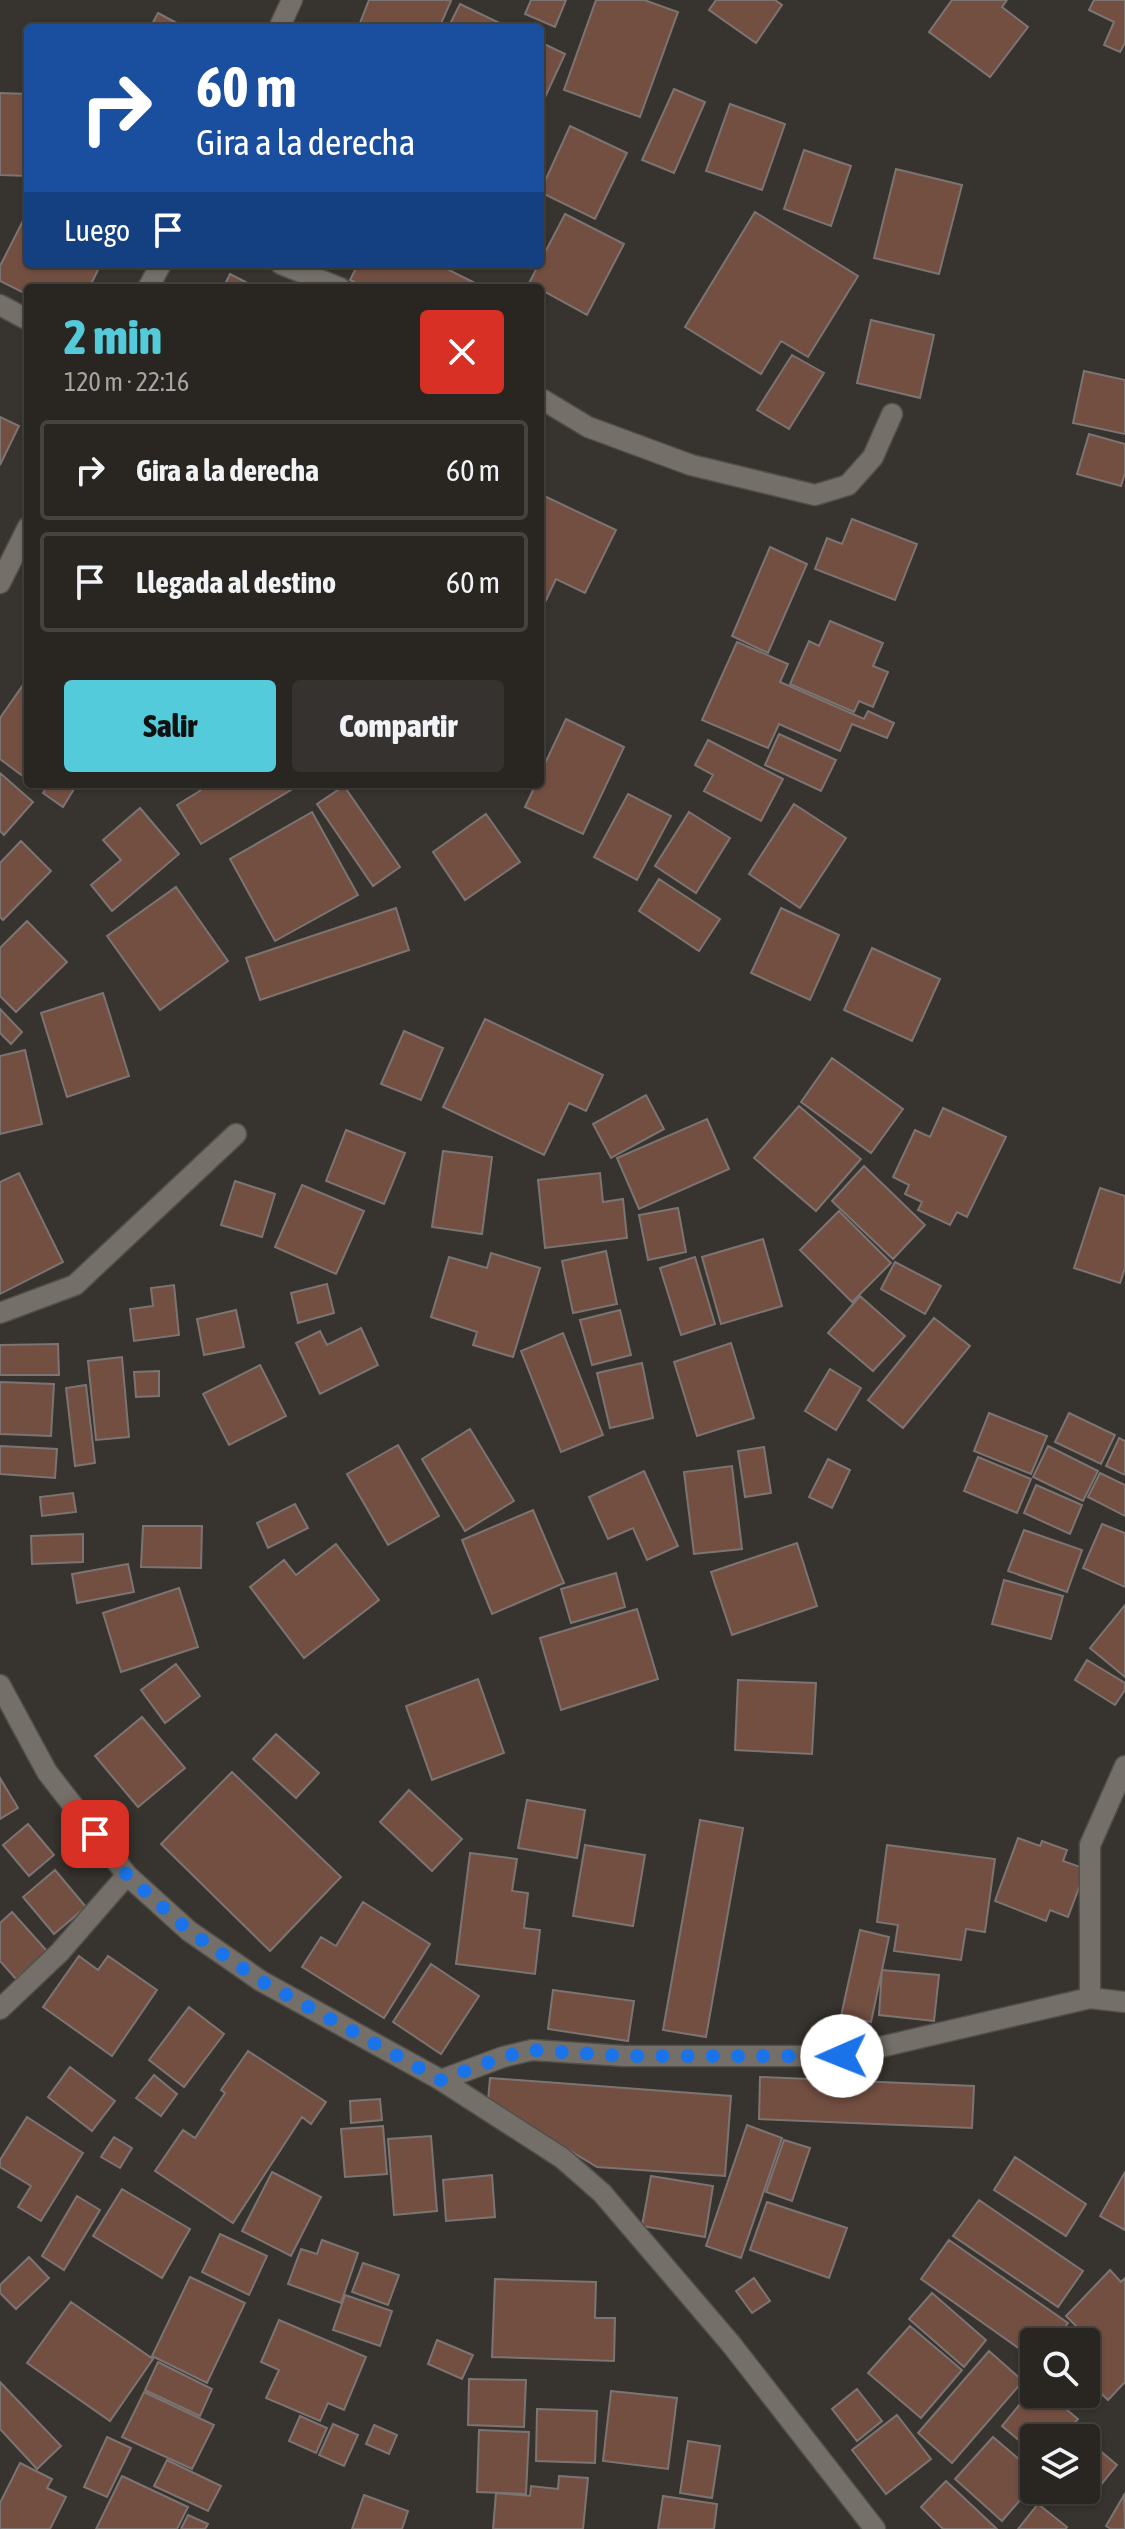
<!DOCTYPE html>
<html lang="es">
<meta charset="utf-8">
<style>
body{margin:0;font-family:"Asap Condensed",sans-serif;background:#35322f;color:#f1f3f6;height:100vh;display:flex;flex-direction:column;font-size:30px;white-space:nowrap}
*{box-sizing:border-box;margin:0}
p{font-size:26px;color:#a5a5a5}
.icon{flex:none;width:44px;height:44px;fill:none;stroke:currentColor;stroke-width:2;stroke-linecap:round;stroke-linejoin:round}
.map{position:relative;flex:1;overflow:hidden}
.side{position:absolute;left:24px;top:284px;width:520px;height:504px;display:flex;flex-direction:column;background:#292622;border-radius:8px;box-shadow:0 2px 6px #0004,0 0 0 2px #454340}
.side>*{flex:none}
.guide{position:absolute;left:24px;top:24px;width:520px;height:244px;border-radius:8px;box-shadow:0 2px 6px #0004,0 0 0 2px #454340;background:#1a4fa0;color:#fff;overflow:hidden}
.controls{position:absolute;left:1020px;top:2328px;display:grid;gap:16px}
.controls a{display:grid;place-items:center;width:80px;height:80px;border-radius:8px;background:#292622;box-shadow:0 2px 6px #0004,0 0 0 2px #454340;font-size:40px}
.pin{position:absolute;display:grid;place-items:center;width:68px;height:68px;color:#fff;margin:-34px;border-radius:16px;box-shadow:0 4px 12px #0006}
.me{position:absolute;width:88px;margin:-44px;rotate:269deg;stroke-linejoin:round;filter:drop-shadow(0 0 6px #0008)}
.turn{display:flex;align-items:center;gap:28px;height:168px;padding:0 40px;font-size:36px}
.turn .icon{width:104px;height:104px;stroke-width:2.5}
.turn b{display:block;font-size:56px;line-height:68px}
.then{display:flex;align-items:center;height:76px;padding:0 40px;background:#0003;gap:16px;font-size:30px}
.round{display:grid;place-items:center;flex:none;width:84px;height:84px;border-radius:8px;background:#35322f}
.head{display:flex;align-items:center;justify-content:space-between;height:136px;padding:0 40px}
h1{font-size:48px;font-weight:800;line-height:60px;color:#53cbda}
.primary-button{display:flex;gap:16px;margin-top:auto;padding:16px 40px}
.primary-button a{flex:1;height:92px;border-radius:8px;background:#53cbda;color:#111;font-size:32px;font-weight:800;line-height:92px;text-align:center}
.primary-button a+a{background:#35322f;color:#f1f3f6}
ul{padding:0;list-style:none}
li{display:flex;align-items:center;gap:24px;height:100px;margin:0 16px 12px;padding:0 24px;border:4px solid #454340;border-radius:8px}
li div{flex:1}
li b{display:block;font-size:30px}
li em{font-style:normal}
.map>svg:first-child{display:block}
.building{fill:#734f42;stroke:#7c7472;stroke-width:2}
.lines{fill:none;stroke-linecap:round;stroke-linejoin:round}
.street-casing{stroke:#514f4a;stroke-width:23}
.secondary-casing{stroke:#514f4a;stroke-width:23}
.street{stroke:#747069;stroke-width:20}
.secondary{stroke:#747069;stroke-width:20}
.route{stroke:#1a73e8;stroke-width:14;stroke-dasharray:0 25.2}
</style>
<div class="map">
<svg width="1125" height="2529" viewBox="0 0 1125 2529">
<rect width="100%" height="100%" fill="#37332e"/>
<path class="building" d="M 369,0 L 449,0 L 451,1 L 439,28 L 358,28 Z
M 531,0 L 566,0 L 555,27 L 525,14 Z
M 596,0 L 644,0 L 678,12 L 640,117 L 564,90 Z
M 716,0 L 775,0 L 782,5 L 756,43 L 709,10 Z
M 952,0 L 1007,0 L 1002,7 L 1028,27 L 990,77 L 929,32 Z
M 1094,0 L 1125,0 L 1125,43 L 1120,52 L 1104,45 L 1114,22 L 1089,10 Z
M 460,4 L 510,28 L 448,28 Z
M 158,13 L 186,28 L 150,28 Z
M 540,42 L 565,54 L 540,108 Z
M 674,89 L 705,102 L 674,173 L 642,160 Z
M 0,93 L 28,94 L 28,176 L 0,175 Z
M 730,104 L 785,124 L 762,190 L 706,171 Z
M 570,126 L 627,153 L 595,219 L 540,192 Z
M 804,150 L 851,166 L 831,226 L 784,209 Z
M 896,169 L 962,185 L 939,274 L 874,258 Z
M 28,211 L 28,264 L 101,264 L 89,288 L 28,288 L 28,295 L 0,281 L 0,266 Z
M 755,212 L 858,276 L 808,357 L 781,341 L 761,374 L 685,327 Z
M 565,214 L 624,244 L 587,315 L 529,283 Z
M 358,264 L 437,264 L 477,284 L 475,288 L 366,288 L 350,280 Z
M 230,274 L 257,288 L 223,288 Z
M 871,320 L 934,335 L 920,398 L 857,383 Z
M 792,355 L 824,373 L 789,429 L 757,410 Z
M 1084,371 L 1125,380 L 1125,434 L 1073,423 Z
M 0,417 L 19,426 L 0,465 Z
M 1089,434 L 1125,444 L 1125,473 L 1121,486 L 1077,474 Z
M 540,494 L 616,530 L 585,593 L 556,579 L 540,613 Z
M 852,519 L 917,544 L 895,600 L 815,569 L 827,538 L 842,544 Z
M 770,547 L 807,564 L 768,653 L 732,636 Z
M 830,621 L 883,643 L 873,666 L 888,672 L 873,707 L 859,701 L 854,712 L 790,684 L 809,641 L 819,646 Z
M 737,642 L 788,664 L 780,682 L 864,719 L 868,711 L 894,723 L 887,738 L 852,724 L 840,751 L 779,724 L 768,748 L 702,720 Z
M 23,685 L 28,689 L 28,780 L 0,759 L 0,718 Z
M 566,719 L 624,747 L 583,834 L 525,807 L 536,784 L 540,784 L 540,774 Z
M 779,734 L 836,760 L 821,791 L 765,765 Z
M 708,740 L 783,779 L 761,821 L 704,791 L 713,775 L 695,765 Z
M 0,773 L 33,802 L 4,835 L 0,831 Z
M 49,784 L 77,784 L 63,807 L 43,793 Z
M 211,784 L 301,784 L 201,844 L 177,805 Z
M 344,786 L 400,867 L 373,886 L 317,804 Z
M 628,794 L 671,816 L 637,880 L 594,857 Z
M 794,804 L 846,838 L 800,908 L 749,874 Z
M 140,808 L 179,854 L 112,911 L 91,885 L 121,860 L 103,840 Z
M 312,812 L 358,895 L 275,941 L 230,859 Z
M 689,812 L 730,838 L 696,893 L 655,866 Z
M 486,814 L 520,862 L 465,900 L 433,852 Z
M 21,841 L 51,871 L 3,920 L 0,917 L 0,863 Z
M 659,879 L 720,919 L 699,951 L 639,911 Z
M 176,887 L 228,961 L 160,1010 L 107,936 Z
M 396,908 L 409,950 L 260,1000 L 246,958 Z
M 781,908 L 839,935 L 810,1000 L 751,973 Z
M 27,921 L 67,962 L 16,1012 L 0,996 L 0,948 Z
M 872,948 L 940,979 L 912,1041 L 844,1010 Z
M 103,993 L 129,1076 L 67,1097 L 41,1013 Z
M 0,1009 L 22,1032 L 11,1044 L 0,1033 Z
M 485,1019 L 603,1075 L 586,1111 L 569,1103 L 544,1155 L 443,1107 Z
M 404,1031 L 443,1048 L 421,1100 L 381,1084 Z
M 25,1050 L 42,1124 L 0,1134 L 0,1056 Z
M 832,1058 L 903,1109 L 871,1153 L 801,1102 Z
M 646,1095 L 664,1129 L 611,1158 L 593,1124 Z
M 799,1106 L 861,1159 L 816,1211 L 754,1158 Z
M 943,1108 L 1006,1137 L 967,1217 L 957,1212 L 950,1225 L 918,1210 L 922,1202 L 905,1194 L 909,1185 L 893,1177 L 915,1130 L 930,1137 Z
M 707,1119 L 729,1169 L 639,1209 L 617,1158 Z
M 346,1130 L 405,1153 L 384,1204 L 326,1181 Z
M 443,1151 L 492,1157 L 482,1234 L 432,1227 Z
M 864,1166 L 925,1225 L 893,1259 L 832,1201 Z
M 19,1173 L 63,1262 L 0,1294 L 0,1182 Z
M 600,1173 L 603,1202 L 623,1199 L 627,1238 L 545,1248 L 538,1180 Z
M 235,1181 L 275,1194 L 262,1237 L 221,1225 Z
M 302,1185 L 364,1211 L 336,1274 L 275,1247 Z
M 1100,1188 L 1125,1196 L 1125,1268 L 1120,1283 L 1074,1268 Z
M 678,1208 L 686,1252 L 648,1260 L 639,1215 Z
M 839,1211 L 891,1263 L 852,1302 L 800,1250 Z
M 763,1239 L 782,1306 L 721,1324 L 702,1257 Z
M 606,1251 L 617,1304 L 573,1313 L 562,1261 Z
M 491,1253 L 540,1268 L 513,1357 L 473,1345 L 477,1332 L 431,1317 L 449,1257 L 487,1268 Z
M 695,1257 L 715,1324 L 681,1335 L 660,1268 Z
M 895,1262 L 941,1286 L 925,1314 L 881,1289 Z
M 327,1284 L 334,1313 L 298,1323 L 291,1293 Z
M 174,1285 L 179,1335 L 134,1341 L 130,1309 L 153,1306 L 151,1288 Z
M 860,1296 L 905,1336 L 873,1371 L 828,1333 Z
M 236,1310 L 244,1347 L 204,1355 L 197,1319 Z
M 620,1310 L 631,1355 L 592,1365 L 580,1320 Z
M 934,1318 L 970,1346 L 903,1428 L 868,1400 Z
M 361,1328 L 378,1365 L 320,1394 L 296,1343 L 320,1331 L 327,1345 Z
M 563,1333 L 603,1435 L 561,1452 L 521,1351 Z
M 731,1343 L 754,1418 L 697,1436 L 674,1362 Z
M 58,1344 L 59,1375 L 0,1375 L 0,1345 Z
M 122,1357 L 129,1437 L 96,1440 L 88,1361 Z
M 642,1363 L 653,1418 L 610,1428 L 597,1373 Z
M 260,1365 L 286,1416 L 229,1445 L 203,1394 Z
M 830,1369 L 861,1388 L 836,1430 L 805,1411 Z
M 159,1371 L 159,1396 L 136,1397 L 134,1372 Z
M 0,1382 L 54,1384 L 51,1436 L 0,1434 Z
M 86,1385 L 95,1463 L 75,1466 L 66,1388 Z
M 989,1413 L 1047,1436 L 1031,1474 L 974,1451 Z
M 1069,1413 L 1115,1435 L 1101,1464 L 1055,1442 Z
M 470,1429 L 514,1501 L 465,1531 L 422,1459 Z
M 1119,1438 L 1125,1441 L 1125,1475 L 1106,1466 Z
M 398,1445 L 439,1516 L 388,1545 L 347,1474 Z
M 0,1446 L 57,1449 L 55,1478 L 0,1474 Z
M 1048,1446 L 1098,1471 L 1083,1501 L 1033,1477 Z
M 764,1447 L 771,1493 L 745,1497 L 738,1451 Z
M 978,1457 L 1031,1479 L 1017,1513 L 964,1491 Z
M 828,1459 L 850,1470 L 832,1508 L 809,1497 Z
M 732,1466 L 742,1549 L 694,1554 L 684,1472 Z
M 644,1471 L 678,1546 L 647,1560 L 633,1528 L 608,1539 L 589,1497 Z
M 1100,1473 L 1125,1485 L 1125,1516 L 1088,1497 Z
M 1036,1485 L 1082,1505 L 1070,1534 L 1024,1513 Z
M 73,1493 L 76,1512 L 42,1516 L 40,1497 Z
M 295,1504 L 308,1528 L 268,1548 L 257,1523 Z
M 533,1510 L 564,1583 L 492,1614 L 462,1540 Z
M 1102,1524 L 1125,1533 L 1125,1587 L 1083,1568 Z
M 143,1526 L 202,1526 L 201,1568 L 141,1567 Z
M 1024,1530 L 1082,1550 L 1067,1592 L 1008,1571 Z
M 83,1534 L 83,1562 L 32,1564 L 31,1536 Z
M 797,1543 L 817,1606 L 732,1635 L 711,1572 Z
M 336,1544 L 379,1600 L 304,1658 L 250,1587 L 284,1560 L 296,1575 Z
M 128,1564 L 134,1592 L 77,1603 L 72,1574 Z
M 616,1573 L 625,1607 L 571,1623 L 561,1589 Z
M 1004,1580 L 1063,1596 L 1051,1639 L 992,1624 Z
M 179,1588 L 198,1647 L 121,1672 L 103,1613 Z
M 1125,1605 L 1125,1677 L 1090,1648 Z
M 637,1609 L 658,1679 L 561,1710 L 540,1638 Z
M 1087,1660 L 1125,1683 L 1125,1690 L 1115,1705 L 1075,1680 Z
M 176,1664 L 200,1696 L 165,1723 L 141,1690 Z
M 478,1679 L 504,1753 L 432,1780 L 406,1706 Z
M 738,1680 L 816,1683 L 812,1754 L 735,1750 Z
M 142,1717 L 185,1768 L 138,1807 L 95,1756 Z
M 276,1734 L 319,1773 L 296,1798 L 253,1759 Z
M 232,1772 L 341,1877 L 270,1951 L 161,1844 Z
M 0,1778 L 18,1808 L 0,1819 Z
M 409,1790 L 462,1839 L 432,1871 L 380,1822 Z
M 527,1800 L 585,1810 L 577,1858 L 518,1848 Z
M 700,1820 L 743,1828 L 706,2037 L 663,2030 Z
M 28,1824 L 54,1855 L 29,1876 L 3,1845 Z
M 1018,1838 L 1040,1846 L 1042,1841 L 1067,1850 L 1063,1861 L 1086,1869 L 1068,1917 L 1050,1910 L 1046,1921 L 995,1901 Z
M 585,1845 L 645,1855 L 633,1926 L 573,1916 Z
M 887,1845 L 995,1859 L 985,1932 L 966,1929 L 961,1960 L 894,1951 L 898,1925 L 877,1922 Z
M 470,1853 L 517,1859 L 512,1891 L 528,1893 L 524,1928 L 540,1930 L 535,1974 L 456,1964 Z
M 55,1870 L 86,1907 L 54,1934 L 23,1897 Z
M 363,1902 L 430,1944 L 384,2018 L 302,1967 L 321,1937 L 336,1946 Z
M 12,1912 L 47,1951 L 16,1979 L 0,1961 L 0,1923 Z
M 860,1930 L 889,1937 L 871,2022 L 841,2016 Z
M 79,1956 L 98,1970 L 108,1956 L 157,1990 L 112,2056 L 43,2007 Z
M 431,1964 L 479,1996 L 441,2054 L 393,2022 Z
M 882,1970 L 939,1975 L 934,2021 L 879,2015 Z
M 553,1990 L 634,2001 L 628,2041 L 548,2029 Z
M 189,2007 L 224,2034 L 184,2087 L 149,2060 Z
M 248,2051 L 326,2102 L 311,2124 L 302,2117 L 233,2223 L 155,2171 L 183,2130 L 195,2138 L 225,2093 L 221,2090 Z
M 70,2067 L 115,2101 L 92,2131 L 48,2097 Z
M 154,2075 L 177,2094 L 161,2116 L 136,2098 Z
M 760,2077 L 974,2086 L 972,2128 L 759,2119 Z
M 490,2078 L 731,2096 L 725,2176 L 597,2167 L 488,2101 Z
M 380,2099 L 382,2120 L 351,2123 L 350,2101 Z
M 27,2117 L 83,2153 L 41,2221 L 18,2207 L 31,2186 L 0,2167 L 0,2160 Z
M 747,2125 L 782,2138 L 741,2258 L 706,2246 Z
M 383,2126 L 387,2174 L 345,2177 L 341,2129 Z
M 431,2136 L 437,2211 L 394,2215 L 388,2139 Z
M 114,2137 L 132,2148 L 120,2168 L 101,2157 Z
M 784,2140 L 810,2148 L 792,2201 L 766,2192 Z
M 1015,2157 L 1086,2204 L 1066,2236 L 994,2190 Z
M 272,2172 L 321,2197 L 291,2256 L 242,2231 Z
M 1125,2172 L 1125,2230 L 1100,2216 Z
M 492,2175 L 495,2217 L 446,2221 L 443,2180 Z
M 651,2176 L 713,2186 L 705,2237 L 642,2226 Z
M 122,2189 L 190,2229 L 162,2278 L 93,2236 Z
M 77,2196 L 100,2210 L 64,2270 L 42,2256 Z
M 979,2200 L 1083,2271 L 1058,2307 L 953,2236 Z
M 767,2202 L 847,2228 L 829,2278 L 750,2250 Z
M 220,2234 L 267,2256 L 249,2295 L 202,2272 Z
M 322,2240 L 358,2253 L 341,2303 L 288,2284 L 301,2249 L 317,2254 Z
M 949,2240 L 1068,2323 L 1055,2342 L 1034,2342 L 1034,2359 L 921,2279 Z
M 29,2257 L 49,2278 L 16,2309 L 0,2293 L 0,2285 Z
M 363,2263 L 399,2275 L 388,2305 L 352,2292 Z
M 1110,2270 L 1121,2282 L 1125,2278 L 1125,2382 L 1108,2400 L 1086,2379 L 1086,2342 L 1076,2342 L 1084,2334 L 1066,2316 Z
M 190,2277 L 245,2303 L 207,2383 L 152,2356 Z
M 754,2278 L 770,2301 L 752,2313 L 736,2291 Z
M 495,2279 L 596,2282 L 595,2318 L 615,2318 L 614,2361 L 492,2357 Z
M 932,2293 L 986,2340 L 964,2367 L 909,2319 Z
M 345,2295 L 392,2311 L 380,2346 L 333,2330 Z
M 71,2302 L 153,2359 L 110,2421 L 27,2363 Z
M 279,2320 L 366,2357 L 344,2410 L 328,2403 L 320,2421 L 266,2398 L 279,2370 L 261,2362 Z
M 910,2326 L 962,2370 L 921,2418 L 868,2373 Z
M 437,2340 L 473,2355 L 462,2379 L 428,2364 Z
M 989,2351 L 1023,2381 L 952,2463 L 918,2433 Z
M 158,2362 L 212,2389 L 200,2416 L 145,2390 Z
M 469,2379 L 526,2380 L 524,2427 L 468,2425 Z
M 0,2382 L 61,2446 L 37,2469 L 0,2429 Z
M 1034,2387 L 1034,2394 L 1048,2394 L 1078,2419 L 1062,2438 L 1034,2438 L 1034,2453 L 1002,2426 Z
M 857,2389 L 882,2421 L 857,2441 L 832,2409 Z
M 611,2391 L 677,2398 L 668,2469 L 603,2461 Z
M 144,2392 L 214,2425 L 192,2469 L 122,2437 Z
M 537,2409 L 597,2411 L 595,2463 L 536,2461 Z
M 897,2415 L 931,2459 L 886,2494 L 852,2450 Z
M 300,2416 L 327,2428 L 316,2453 L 289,2441 Z
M 333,2424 L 358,2435 L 344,2466 L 319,2455 Z
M 374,2425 L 397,2435 L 389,2454 L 366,2444 Z
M 479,2430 L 529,2432 L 526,2494 L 477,2492 Z
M 107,2437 L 131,2448 L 107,2497 L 84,2487 Z
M 993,2437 L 1034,2472 L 1034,2484 L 1002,2521 L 955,2479 Z
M 1086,2439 L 1117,2465 L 1086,2503 L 1069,2490 L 1086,2490 Z
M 688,2441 L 720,2446 L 712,2498 L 680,2493 Z
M 167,2460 L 221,2486 L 208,2511 L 154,2486 Z
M 20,2463 L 52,2479 L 47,2488 L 66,2497 L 50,2529 L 0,2529 L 0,2503 Z
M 122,2476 L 188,2507 L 177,2529 L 96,2529 Z
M 559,2476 L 588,2478 L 583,2529 L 493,2529 L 496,2493 L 530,2496 L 531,2486 L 558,2489 Z
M 946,2481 L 997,2529 L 943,2529 L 921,2507 Z
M 364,2495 L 408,2511 L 402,2529 L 352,2529 Z
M 1124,2495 L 1125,2529 L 1111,2529 L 1106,2526 Z
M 663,2496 L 717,2504 L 714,2529 L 658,2529 Z
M 1038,2504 L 1067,2527 L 1066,2529 L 1018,2529 Z
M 188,2515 L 208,2524 L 205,2529 L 181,2529 Z"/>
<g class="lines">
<defs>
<path id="street" d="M 281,264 L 340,288
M 0,305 L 28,320
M 540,398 L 588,427 L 691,465 L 815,495 L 848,485 L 873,457 L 892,414
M 0,1313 L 75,1285 L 236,1134
M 1090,1998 L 1090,1845 L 1125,1766
M 0,2009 L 60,1952 L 127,1875
M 441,2080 L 503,2057 L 532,2050 L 624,2056 L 842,2056 L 1090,1998 L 1125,2002"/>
<path id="secondary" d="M 279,28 L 292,0
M 148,288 L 161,264
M 0,583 L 28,527
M 0,1685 L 47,1772 L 127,1875 L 189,1931 L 261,1981 L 441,2080 L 562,2158 L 602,2193 L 731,2344 L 875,2529"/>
</defs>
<use href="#street" class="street-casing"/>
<use href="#secondary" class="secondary-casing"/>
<use href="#street" class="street"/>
<use href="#secondary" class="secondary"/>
</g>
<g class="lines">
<path class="route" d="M 95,1834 L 127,1875 L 189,1931 L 261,1981 L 441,2080 L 503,2057 L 532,2050 L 624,2056 L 842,2056"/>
</g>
</svg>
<div class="controls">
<a><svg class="icon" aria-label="search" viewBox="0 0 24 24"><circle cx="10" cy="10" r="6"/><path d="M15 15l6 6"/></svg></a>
<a><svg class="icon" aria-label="layers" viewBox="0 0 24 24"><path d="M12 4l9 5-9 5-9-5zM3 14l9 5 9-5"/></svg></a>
</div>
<div class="pin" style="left:95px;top:1834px;background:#d93025"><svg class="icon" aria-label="arrive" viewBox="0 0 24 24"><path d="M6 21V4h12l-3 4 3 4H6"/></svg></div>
<svg class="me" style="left:842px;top:2056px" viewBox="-20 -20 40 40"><circle r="19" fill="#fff"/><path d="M0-13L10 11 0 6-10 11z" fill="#1a73e8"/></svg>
<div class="guide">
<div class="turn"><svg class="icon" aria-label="right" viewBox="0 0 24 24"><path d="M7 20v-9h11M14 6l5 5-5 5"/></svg><div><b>60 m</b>Gira a la derecha</div></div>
<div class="then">Luego<svg class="icon" aria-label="arrive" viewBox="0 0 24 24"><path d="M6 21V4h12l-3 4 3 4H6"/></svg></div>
</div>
<section class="side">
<div class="head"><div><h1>2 min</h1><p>120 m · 22:16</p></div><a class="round" style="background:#d93025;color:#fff"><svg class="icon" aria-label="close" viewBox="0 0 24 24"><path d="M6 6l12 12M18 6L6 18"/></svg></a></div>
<ul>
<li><svg class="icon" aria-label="right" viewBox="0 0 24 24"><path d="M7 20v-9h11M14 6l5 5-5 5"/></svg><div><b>Gira a la derecha</b></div><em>60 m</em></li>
<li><svg class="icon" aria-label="arrive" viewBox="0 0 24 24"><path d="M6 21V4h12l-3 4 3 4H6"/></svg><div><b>Llegada al destino</b></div><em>60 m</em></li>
</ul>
<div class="primary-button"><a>Salir</a><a>Compartir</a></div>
</section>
</div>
